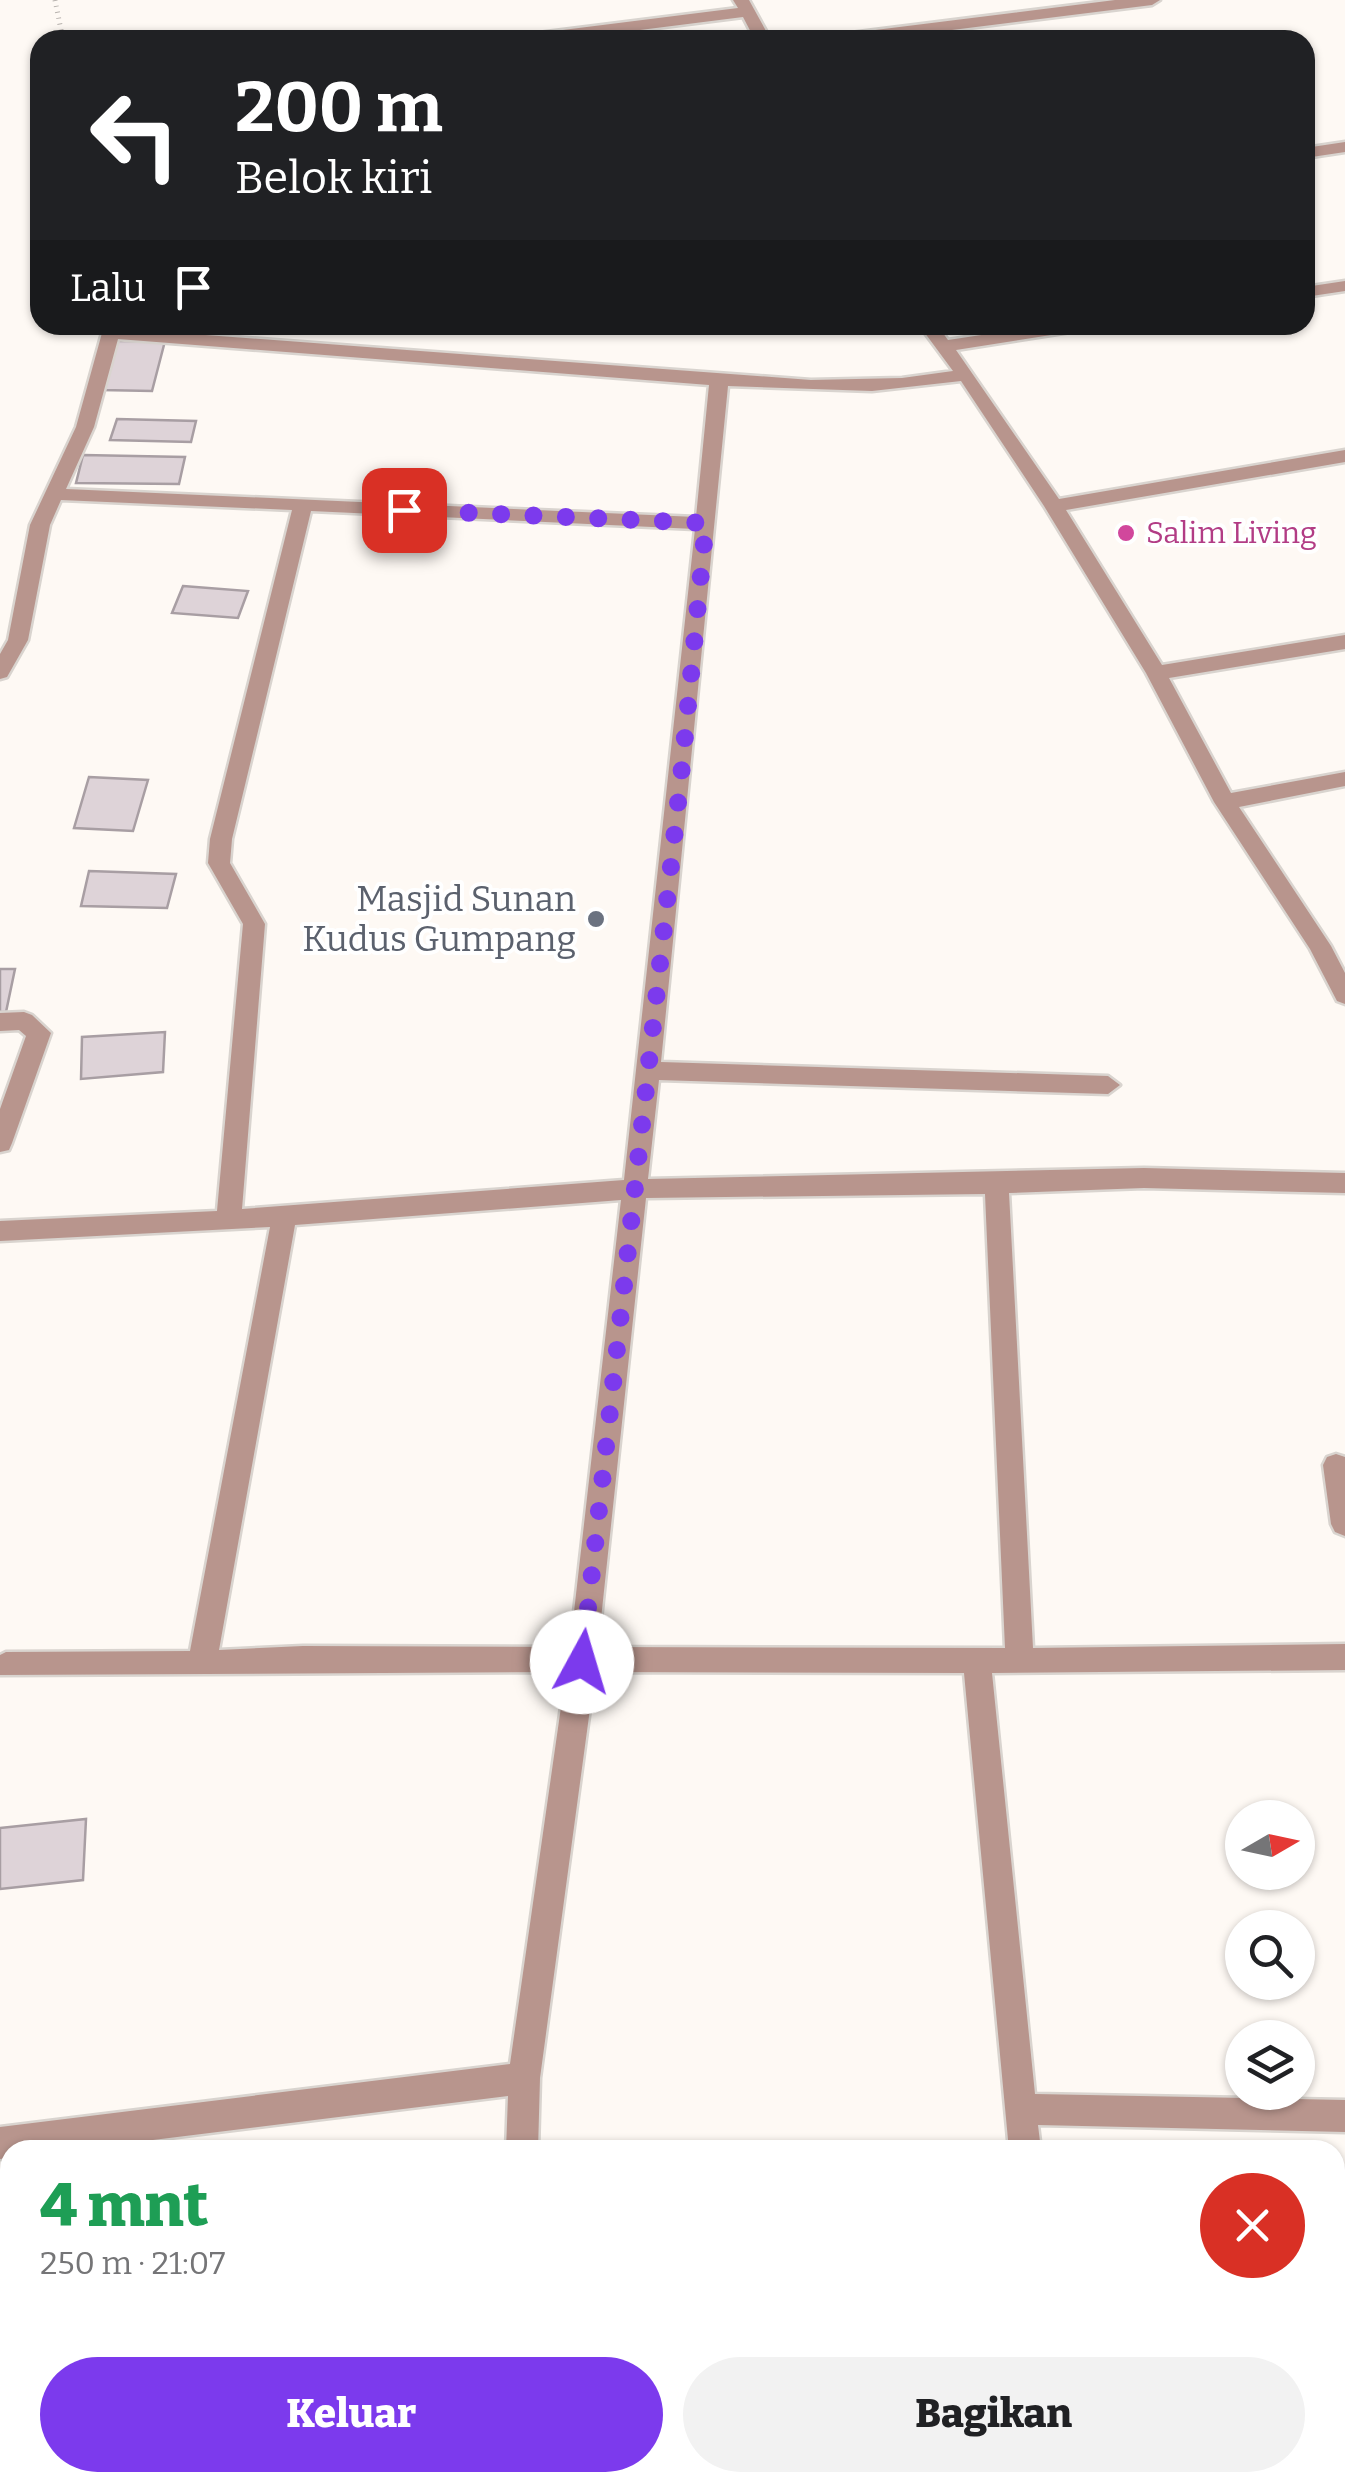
<!DOCTYPE html>
<html lang="id">
<meta charset="utf-8">
<style>
body{margin:0;font-family:Bitter,serif;background:#f2f2f2;color:#202124;height:100vh;display:flex;flex-direction:column;font-size:38px;white-space:nowrap}
*{box-sizing:border-box;margin:0}
p{font-size:32px;color:#757577}
.icon{flex:none;width:55px;height:55px;fill:none;stroke:currentColor;stroke-width:2;stroke-linecap:round;stroke-linejoin:round}
.map{position:relative;flex:1;overflow:hidden}
.sheet{position:absolute;left:0px;top:2140px;width:1345px;height:352px;display:flex;flex-direction:column;background:#fff;border-radius:30px 30px 0 0;box-shadow:0 2px 8px #0004}
.sheet>*{flex:none}
.top-card{position:absolute;left:30px;top:30px;width:1285px;height:305px;border-radius:30px;box-shadow:0 2px 8px #0004;background:#202124;color:#fff;overflow:hidden}
.needle{width:65px;rotate:81deg}
.fabs{position:absolute;left:1225px;top:1800px;display:grid;gap:20px}
.fabs a{display:grid;place-items:center;width:90px;height:90px;border-radius:50%;background:#fff;box-shadow:0 2px 8px #0004;font-size:50px}
.pin{position:absolute;display:grid;place-items:center;width:85px;height:85px;color:#fff;margin:-42px;border-radius:20px;box-shadow:0 5px 15px #0006}
.me{position:absolute;width:110px;margin:-55px;rotate:6deg;stroke-linejoin:round;filter:drop-shadow(0 0 8px #0008)}
.turn{display:flex;align-items:center;gap:35px;height:210px;padding:0 40px;font-size:45px}
.turn .icon{width:130px;height:130px;stroke-width:2.5}
.turn b{display:block;font-size:70px;line-height:85px}
.then{display:flex;align-items:center;height:95px;padding:0 40px;background:#0003;gap:20px;font-size:38px}
.round{display:grid;place-items:center;flex:none;width:105px;height:105px;border-radius:52px;background:#f2f2f2}
.headline{display:flex;align-items:center;justify-content:space-between;height:170px;padding:0 40px}
h1{font-size:60px;font-weight:800;line-height:75px;color:#1e9e55}
.primary-button{display:flex;gap:20px;margin-top:auto;padding:20px 40px}
.primary-button a{flex:1;height:115px;border-radius:60px;background:#7c3aed;color:#fff;font-size:40px;font-weight:800;line-height:115px;text-align:center}
.primary-button a+a{background:#f2f2f2;color:#202124}
.map>svg:first-child{display:block}
.building{fill:#ded3d8;stroke:#a89ea3;stroke-width:2.5}
.lines{fill:none;stroke-linecap:round;stroke-linejoin:round}
.minor-casing{stroke:#d9d4cf;stroke-width:5}
.path{stroke:#b7b2ae;stroke-width:5;stroke-dasharray:1 5;stroke-linecap:butt}
.minor{fill:#b8958d;fill-rule:evenodd}
.route{stroke:#7c3aed;stroke-width:18;stroke-dasharray:0 32.4}
.hotel-dot{fill:#d1479c;stroke:#fff;stroke-width:4}
.worship-dot{fill:#6b7280;stroke:#fff;stroke-width:4}
.labels{text-anchor:middle;stroke-width:8;stroke-linejoin:round;paint-order:stroke}
.far-hotel-label{font-size:30px;fill:#b23c85;stroke:#fff;text-anchor:start}
.worship-label{font-size:35px;fill:#5b616d;stroke:#fff;text-anchor:end}
</style>
<div class="map">
<svg width="1345" height="2492" viewBox="0 0 1345 2492">
<rect width="100%" height="100%" fill="#fef9f4"/>
<path class="building" d="M 117,341 L 165,341 L 152,391 L 102,390 Z
M 117,419 L 196,421 L 191,442 L 110,440 Z
M 83,455 L 185,457 L 179,484 L 76,483 Z
M 183,586 L 248,591 L 238,618 L 172,613 Z
M 89,777 L 148,780 L 133,831 L 74,828 Z
M 89,871 L 176,874 L 167,908 L 81,906 Z
M 0,969 L 15,969 L 6,1012 L 0,1012 Z
M 165,1032 L 163,1072 L 81,1079 L 82,1037 Z
M 86,1819 L 83,1880 L 0,1889 L 0,1828 Z
M 10,2208 L 10,2288 L 0,2289 L 0,2209 Z"/>
<g class="lines">
<defs>
<path id="minor" d="M 733,0 L 749,0 L 771,40 L 755,40 L 743,17 L 561,40 L 515,40 L 523,35 L 738,8 Z
M 1115,0 L 1160,0 L 1152,5 L 872,40 L 827,40 L 835,35 Z
M 1345,142 L 1345,152 L 1305,158 L 1305,148 Z
M 1345,281 L 1345,291 L 1305,297 L 1305,287 Z
M 919,325 L 937,325 L 948,340 L 1047,325 L 1092,325 L 1083,330 L 956,350 L 1059,499 L 1345,450 L 1345,462 L 1066,510 L 1162,665 L 1345,635 L 1345,649 L 1169,678 L 1231,793 L 1345,772 L 1345,786 L 1239,807 L 1331,946 L 1345,973 L 1345,1004 L 1337,1001 L 1310,949 L 1214,802 L 1146,673 L 1044,506 L 961,381 L 872,391 L 728,386 L 661,1062 L 1108,1076 L 1120,1085 L 1108,1094 L 659,1080 L 648,1179 L 1144,1168 L 1345,1173 L 1345,1193 L 1144,1188 L 1009,1193 L 1033,1648 L 1345,1644 L 1345,1670 L 992,1673 L 1035,2094 L 1345,2100 L 1345,2132 L 1038,2125 L 1041,2150 L 1009,2150 L 964,1673 L 595,1672 L 540,2078 L 538,2150 L 506,2150 L 508,2096 L 72,2150 L 10,2150 L 10,2158 L 0,2159 L 0,2127 L 510,2064 L 566,1672 L 0,1675 L 0,1655 L 6,1652 L 190,1651 L 270,1227 L 0,1241 L 0,1221 L 217,1211 L 243,924 L 208,863 L 210,839 L 292,510 L 61,500 L 50,525 L 28,640 L 7,677 L 0,679 L 0,654 L 8,640 L 30,525 L 76,427 L 102,333 L 111,328 L 811,380 L 902,378 L 953,371 ZM 118,339 L 709,385 L 696,517 L 66,489 L 94,427 ZM 311,511 L 695,529 L 624,1180 L 242,1209 L 265,924 L 230,863 L 232,839 ZM 985,1194 L 1005,1648 L 598,1647 L 646,1198 ZM 621,1200 L 570,1647 L 303,1646 L 219,1650 L 295,1225 Z
M 24,1012 L 32,1015 L 51,1033 L 12,1143 L 9,1150 L 0,1152 L 0,1109 L 26,1036 L 19,1030 L 0,1031 L 0,1013 Z
M 1336,1454 L 1345,1457 L 1345,1536 L 1335,1532 L 1331,1524 L 1323,1465 L 1327,1457 Z
M 1335,2364 L 1345,2364 L 1345,2398 L 1335,2398 Z
M 505,2482 L 539,2482 L 539,2492 L 505,2492 Z"/>
</defs>
<use href="#minor" class="minor-casing"/>
<path class="path" d="M 55,0 L 63,40"/>
<use href="#minor" class="minor"/>
</g>
<g class="lines">
<path class="route" d="M 404,510 L 706,523 L 682,767 L 582,1662"/>
</g>
<circle class="hotel-dot" cx="1126" cy="533" r="10"/>
<circle class="worship-dot" cx="596" cy="919" r="10"/>
<g class="labels">
<g class="far-hotel-label">
<text x="1146" y="543">Salim Living</text>
</g>
<g class="worship-label">
<text x="576" y="911">Masjid Sunan<tspan x="576" dy="40">Kudus Gumpang</tspan></text>
</g>
</g>
</svg>
<div class="fabs">
<a><svg class="needle" viewBox="-14 -14 28 28"><path d="M0-13l5 13h-10z" fill="#e53935"/><path d="M0 13l5-13h-10z" fill="#757577"/></svg></a>
<a><svg class="icon" aria-label="search" viewBox="0 0 24 24"><circle cx="10" cy="10" r="6"/><path d="M15 15l6 6"/></svg></a>
<a><svg class="icon" aria-label="layers" viewBox="0 0 24 24"><path d="M12 4l9 5-9 5-9-5zM3 14l9 5 9-5"/></svg></a>
</div>
<div class="pin" style="left:404px;top:510px;background:#d93025"><svg class="icon" aria-label="arrive" viewBox="0 0 24 24"><path d="M6 21V4h12l-3 4 3 4H6"/></svg></div>
<svg class="me" style="left:582px;top:1662px" viewBox="-20 -20 40 40"><circle r="19" fill="#fff"/><path d="M0-13L10 11 0 6-10 11z" fill="#7c3aed"/></svg>
<div class="top-card">
<div class="turn"><svg class="icon" aria-label="left" viewBox="0 0 24 24"><path d="M17 20v-9H6M10 6l-5 5 5 5"/></svg><div><b>200 m</b>Belok kiri</div></div>
<div class="then">Lalu<svg class="icon" aria-label="arrive" viewBox="0 0 24 24"><path d="M6 21V4h12l-3 4 3 4H6"/></svg></div>
</div>
<section class="sheet">
<div class="headline"><div><h1>4 mnt</h1><p>250 m · 21:07</p></div><a class="round" style="background:#d93025;color:#fff"><svg class="icon" aria-label="close" viewBox="0 0 24 24"><path d="M6 6l12 12M18 6L6 18"/></svg></a></div>
<div class="primary-button"><a>Keluar</a><a>Bagikan</a></div>
</section>
</div>
